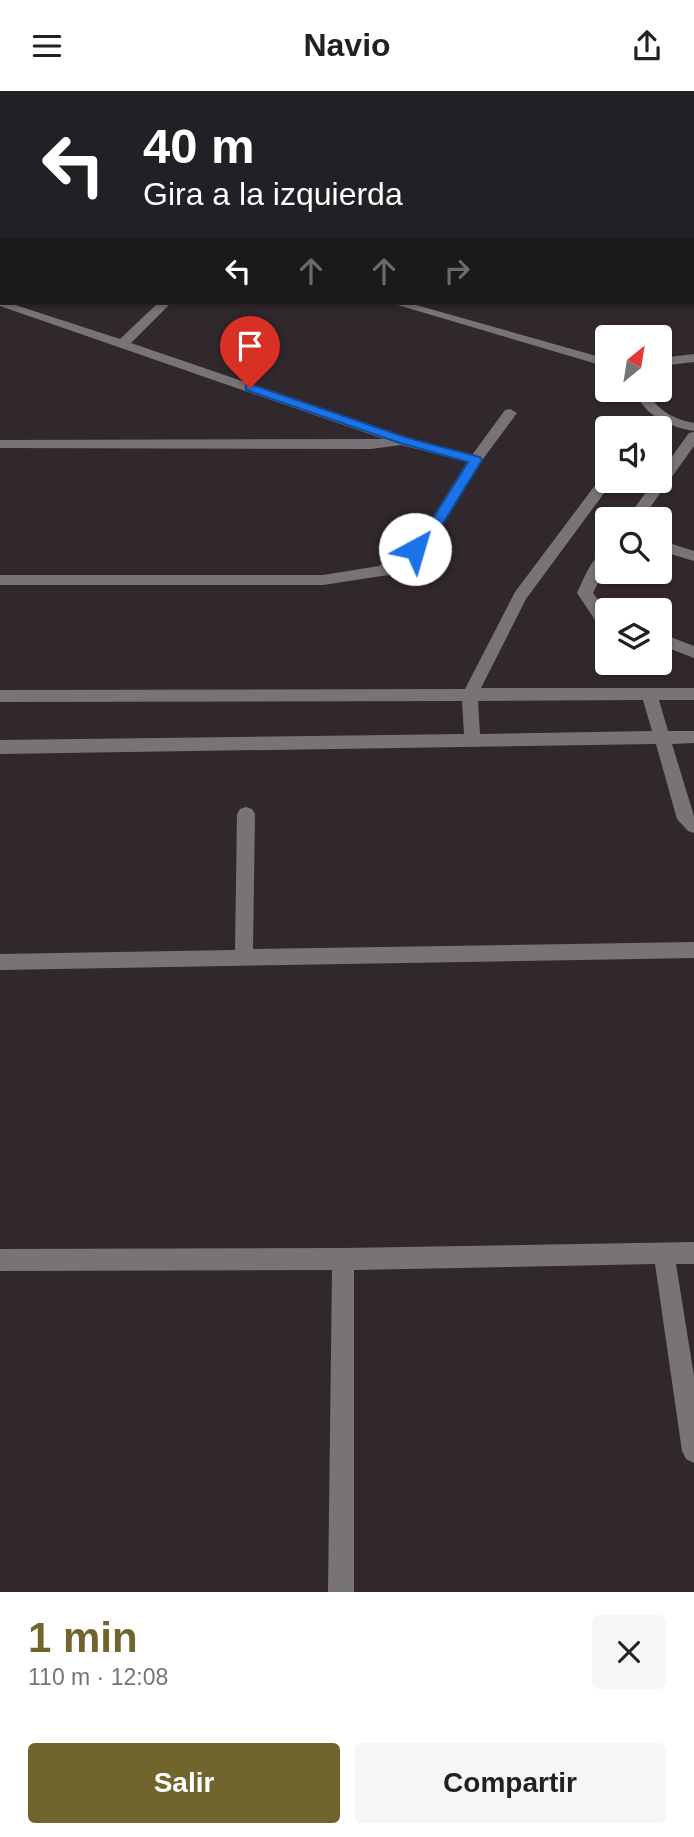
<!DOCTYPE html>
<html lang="es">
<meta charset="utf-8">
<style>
body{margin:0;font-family:Arial,sans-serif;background:#f6f6f6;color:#202124;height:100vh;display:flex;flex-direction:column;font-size:26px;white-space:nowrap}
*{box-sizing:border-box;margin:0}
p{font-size:23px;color:#757577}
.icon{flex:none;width:38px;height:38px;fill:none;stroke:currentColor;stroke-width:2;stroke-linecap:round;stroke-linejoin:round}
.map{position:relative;height:1501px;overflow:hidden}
.drawer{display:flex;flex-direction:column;background:#fff;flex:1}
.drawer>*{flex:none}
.hud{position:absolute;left:0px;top:0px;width:695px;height:214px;box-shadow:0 2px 5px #0004;background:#202124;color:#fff;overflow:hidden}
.needle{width:46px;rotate:30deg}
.fabs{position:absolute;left:595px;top:234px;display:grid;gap:14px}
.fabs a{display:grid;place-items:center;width:77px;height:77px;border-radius:7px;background:#fff;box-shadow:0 2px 5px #0004;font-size:35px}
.pin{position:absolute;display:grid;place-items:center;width:60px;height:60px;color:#fff;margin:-72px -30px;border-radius:50% 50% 50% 0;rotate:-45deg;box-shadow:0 0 7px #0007}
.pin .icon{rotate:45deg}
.me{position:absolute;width:77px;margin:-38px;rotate:39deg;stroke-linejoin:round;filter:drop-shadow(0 0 5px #0008)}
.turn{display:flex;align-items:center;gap:24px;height:147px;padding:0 28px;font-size:32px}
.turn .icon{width:91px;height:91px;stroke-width:2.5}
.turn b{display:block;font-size:49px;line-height:60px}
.lanes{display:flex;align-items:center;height:66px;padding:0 28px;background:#0003;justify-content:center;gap:35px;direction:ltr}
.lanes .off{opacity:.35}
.round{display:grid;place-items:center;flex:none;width:74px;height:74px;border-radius:7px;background:#f6f6f6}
.headline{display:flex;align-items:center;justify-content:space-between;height:119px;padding:0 28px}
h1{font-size:42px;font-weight:700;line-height:52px;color:#71642c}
.primary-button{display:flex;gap:14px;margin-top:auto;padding:14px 28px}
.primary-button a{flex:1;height:80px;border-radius:7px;background:#71642c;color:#fff;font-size:28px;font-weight:700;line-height:80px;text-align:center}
.primary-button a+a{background:#f6f6f6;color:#202124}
header{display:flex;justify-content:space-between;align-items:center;height:91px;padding:0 28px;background:#fff;font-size:32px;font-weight:700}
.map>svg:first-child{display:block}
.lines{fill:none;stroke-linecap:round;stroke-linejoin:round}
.minor{fill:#787377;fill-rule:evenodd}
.route{fill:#1a73e8;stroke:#114b97;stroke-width:2}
</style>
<header><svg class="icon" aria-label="menu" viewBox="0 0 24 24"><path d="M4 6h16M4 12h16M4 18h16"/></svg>Navio<svg class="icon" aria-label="share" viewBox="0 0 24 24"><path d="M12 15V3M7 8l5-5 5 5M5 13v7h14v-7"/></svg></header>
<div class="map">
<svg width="694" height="1501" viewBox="0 0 694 1501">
<rect width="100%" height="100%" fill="#31282e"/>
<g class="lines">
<path class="minor" d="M 105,0 L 115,0 L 115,2 L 105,2 Z
M 251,0 L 261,0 L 261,2 L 251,2 Z
M 672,0 L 694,0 L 694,4 L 693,2 L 671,2 Z
M 0,21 L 2,21 L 2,27 L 0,27 Z
M 694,27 L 694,34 L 693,34 L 693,27 Z
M 0,92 L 2,92 L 2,98 L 0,98 Z
M 0,209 L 120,248 L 158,212 L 171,212 L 131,252 L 409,347 L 472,364 L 505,319 L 510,318 L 517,322 L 480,372 L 431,453 L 388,484 L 323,494 L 0,494 L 0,484 L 323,484 L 379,475 L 421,445 L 467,371 L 401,354 L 371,358 L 0,357 L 0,349 L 384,348 L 0,215 Z
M 391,212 L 409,212 L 607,268 L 607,276 Z
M 694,263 L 694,271 L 660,275 L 660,267 Z
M 634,299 L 647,299 C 656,319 673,328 694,332 L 694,340 C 667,335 646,326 634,299 Z
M 694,341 L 694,355 L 641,429 L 626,429 L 654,390 L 660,390 L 660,382 L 689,342 Z
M 607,383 L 607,390 L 613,390 L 526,508 L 481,597 L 694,597 L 694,609 L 659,609 L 668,640 L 694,640 L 694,652 L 672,653 L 694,725 L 694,742 L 688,740 L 677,728 L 656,653 L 0,663 L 0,649 L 464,643 L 462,610 L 0,611 L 0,599 L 465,598 L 515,501 L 602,385 ZM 643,609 L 652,640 L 480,643 L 478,610 Z
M 669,452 L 694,460 L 694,470 L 664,461 L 662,457 Z
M 607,459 L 607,474 L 593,502 L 607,522 L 607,534 L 595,529 L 577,502 C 584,488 592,464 607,459 Z
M 660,542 L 694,555 L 694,567 L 660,554 Z
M 246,716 L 252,718 L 255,723 L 253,858 L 694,851 L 694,867 L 0,879 L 0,863 L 235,859 L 237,723 L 240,718 Z
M 694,1151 L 694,1173 L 676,1173 L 694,1285 L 694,1372 L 686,1368 L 682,1360 L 655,1173 L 354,1179 L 354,1501 L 328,1501 L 332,1179 L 0,1180 L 0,1158 L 343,1157 Z"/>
</g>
<path class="route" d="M 250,293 L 408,347 L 480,366 L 482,369 L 431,452 L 420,461 L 411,461 L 411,455 L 422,445 L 468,371 L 400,352 L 246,299 L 246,294 Z"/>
</svg>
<div class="fabs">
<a><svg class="needle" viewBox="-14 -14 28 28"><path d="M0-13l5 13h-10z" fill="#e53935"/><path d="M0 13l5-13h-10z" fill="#757577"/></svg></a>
<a><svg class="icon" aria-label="sound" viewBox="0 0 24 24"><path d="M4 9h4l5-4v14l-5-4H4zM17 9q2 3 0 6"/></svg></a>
<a><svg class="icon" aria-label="search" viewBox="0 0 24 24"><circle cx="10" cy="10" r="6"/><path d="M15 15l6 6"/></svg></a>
<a><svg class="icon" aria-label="layers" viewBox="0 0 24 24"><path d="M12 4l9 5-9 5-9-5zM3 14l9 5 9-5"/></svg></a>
</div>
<div class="pin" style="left:250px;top:297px;background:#d93025"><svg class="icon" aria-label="arrive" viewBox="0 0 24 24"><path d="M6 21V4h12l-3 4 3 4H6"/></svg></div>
<svg class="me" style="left:415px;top:458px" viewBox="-20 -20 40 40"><circle r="19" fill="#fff"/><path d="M0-13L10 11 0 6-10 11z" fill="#1a73e8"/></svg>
<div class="hud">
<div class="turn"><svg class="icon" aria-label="left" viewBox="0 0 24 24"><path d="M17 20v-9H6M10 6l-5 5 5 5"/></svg><div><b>40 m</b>Gira a la izquierda</div></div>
<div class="lanes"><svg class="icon" aria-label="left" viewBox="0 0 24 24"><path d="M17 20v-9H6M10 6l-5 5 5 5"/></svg><svg class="icon off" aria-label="ahead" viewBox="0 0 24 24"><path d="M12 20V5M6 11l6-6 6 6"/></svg><svg class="icon off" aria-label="ahead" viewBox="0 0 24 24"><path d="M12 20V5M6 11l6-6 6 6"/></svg><svg class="icon off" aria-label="right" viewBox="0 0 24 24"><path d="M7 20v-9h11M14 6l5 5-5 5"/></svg></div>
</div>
</div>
<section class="drawer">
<div class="headline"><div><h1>1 min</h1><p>110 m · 12:08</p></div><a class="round"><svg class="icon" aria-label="close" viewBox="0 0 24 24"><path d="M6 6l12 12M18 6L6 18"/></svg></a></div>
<div class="primary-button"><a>Salir</a><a>Compartir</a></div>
</section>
